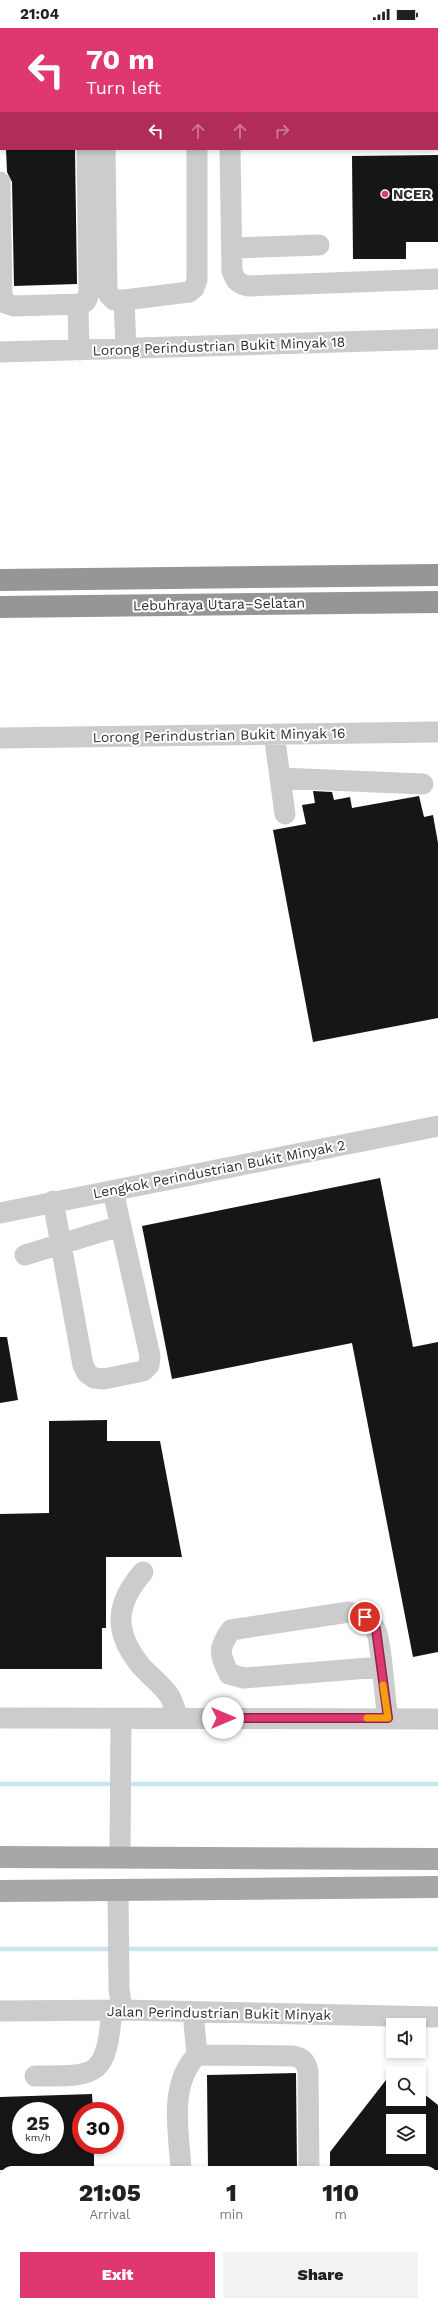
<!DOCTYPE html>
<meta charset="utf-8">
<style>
body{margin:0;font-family:"Work Sans",sans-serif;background:#f2f2f2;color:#202124;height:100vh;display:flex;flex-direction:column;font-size:15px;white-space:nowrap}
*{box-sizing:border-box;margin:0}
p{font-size:13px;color:#757577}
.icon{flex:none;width:22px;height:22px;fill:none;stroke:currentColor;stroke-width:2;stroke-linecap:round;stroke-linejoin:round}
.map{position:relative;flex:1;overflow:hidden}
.sheet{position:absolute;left:0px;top:2138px;width:438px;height:140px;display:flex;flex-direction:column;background:#fff;border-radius:12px 12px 0 0;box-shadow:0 2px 6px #0003}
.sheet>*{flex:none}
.banner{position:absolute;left:0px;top:0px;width:438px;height:122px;box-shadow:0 2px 6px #0003;background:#de386f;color:#fff;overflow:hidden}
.fabs{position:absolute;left:386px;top:1990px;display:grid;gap:8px}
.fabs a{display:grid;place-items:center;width:40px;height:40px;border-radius:0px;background:#fff;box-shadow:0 2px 6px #0003;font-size:20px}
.speed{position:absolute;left:12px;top:2074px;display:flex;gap:8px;font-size:20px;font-weight:700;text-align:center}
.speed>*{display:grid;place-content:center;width:52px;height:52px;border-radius:50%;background:#fff;box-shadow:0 2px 6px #0003;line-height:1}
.speed small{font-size:10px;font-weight:400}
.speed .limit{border:6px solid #d22;background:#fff;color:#111}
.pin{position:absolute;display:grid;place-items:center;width:34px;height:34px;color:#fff;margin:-17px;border:2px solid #fff;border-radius:50%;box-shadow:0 1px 4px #0007}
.me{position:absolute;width:44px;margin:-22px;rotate:90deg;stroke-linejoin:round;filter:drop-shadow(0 0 3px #0008)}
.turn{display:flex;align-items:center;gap:14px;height:84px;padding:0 20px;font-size:18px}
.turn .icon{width:52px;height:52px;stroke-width:2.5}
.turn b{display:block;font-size:28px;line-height:34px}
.lanes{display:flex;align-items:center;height:38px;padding:0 20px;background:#0003;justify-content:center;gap:20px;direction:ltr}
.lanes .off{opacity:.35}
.eta{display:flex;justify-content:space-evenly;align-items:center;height:68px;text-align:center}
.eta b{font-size:24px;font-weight:800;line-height:28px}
.action{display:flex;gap:8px;margin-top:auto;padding:8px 20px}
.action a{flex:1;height:46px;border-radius:0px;background:#de386f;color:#fff;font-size:16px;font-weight:800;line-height:46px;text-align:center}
.action a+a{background:#f2f2f2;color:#202124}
.status{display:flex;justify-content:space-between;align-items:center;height:28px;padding:0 20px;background:#fff;direction:ltr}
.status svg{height:11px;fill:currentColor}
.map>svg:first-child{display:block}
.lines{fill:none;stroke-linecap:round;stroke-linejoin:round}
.stream{stroke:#cae6ea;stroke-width:4.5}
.building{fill:#161616;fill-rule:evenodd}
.minor{stroke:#ccc;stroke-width:21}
.major{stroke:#a7a7a7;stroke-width:22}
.highway{stroke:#969696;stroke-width:22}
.route-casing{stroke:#902448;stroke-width:10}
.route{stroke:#de386f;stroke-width:7}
.slow{stroke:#f59e0b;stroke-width:7}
.poi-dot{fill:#de386f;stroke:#fff;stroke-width:1.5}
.labels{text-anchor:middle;stroke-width:4;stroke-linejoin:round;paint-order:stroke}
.poi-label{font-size:14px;font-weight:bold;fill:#2f2f2f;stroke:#fff;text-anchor:start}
.street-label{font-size:14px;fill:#2f2f2f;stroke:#fff}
</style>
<div class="status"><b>21:04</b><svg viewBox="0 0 49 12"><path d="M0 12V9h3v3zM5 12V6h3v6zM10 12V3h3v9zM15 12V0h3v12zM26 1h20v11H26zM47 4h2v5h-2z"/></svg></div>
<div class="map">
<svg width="438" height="2278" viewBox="0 0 438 2278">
<rect width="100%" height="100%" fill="#fff"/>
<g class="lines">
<path class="stream" d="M 0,1756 L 116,1756
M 126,1756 L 438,1756
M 0,1921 L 114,1921
M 124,1921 L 438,1921"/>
</g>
<path class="building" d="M 6,121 L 75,121 L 77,256 L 14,258 L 12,154 L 7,144 Z
M 438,127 L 438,214 L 406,214 L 406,231 L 353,231 L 352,128 Z
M 313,763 L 332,764 L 334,772 L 350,769 L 352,780 L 419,768 L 424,789 L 433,787 L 438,815 L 438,990 L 313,1014 L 273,802 L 306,796 L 302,777 L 315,775 Z
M 380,1150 L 413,1319 L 438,1314 L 438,1624 L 413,1629 L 352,1315 L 172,1351 L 142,1198 Z
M 0,1309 L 7,1309 L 18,1372 L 0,1375 Z
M 107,1392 L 107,1413 L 160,1413 L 182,1529 L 106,1529 L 106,1600 L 102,1600 L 102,1641 L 0,1641 L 0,1486 L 49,1485 L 49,1393 Z
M 393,2043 L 393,2071 L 419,2071 L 419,2062 L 438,2077 L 438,2142 L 330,2142 L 330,2124 ZM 393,2093 L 419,2093 L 419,2119 L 393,2119 Z
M 296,2045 L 297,2142 L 208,2142 L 207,2047 Z
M 92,2066 L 93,2083 L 81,2083 L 81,2117 L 94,2117 L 94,2142 L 0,2142 L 0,2069 ZM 21,2083 L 55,2083 L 55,2117 L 21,2117 Z"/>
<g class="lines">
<path class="minor" d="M 437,33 L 438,33
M 0,93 L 1,92
M 105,121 L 107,261 L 109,267 L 114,272 L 124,272 L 189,264 L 194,260 L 197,252 L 197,121
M 230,121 L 232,243 C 235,252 238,256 248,258 L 438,251
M 0,154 L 2,266 L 5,275 L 14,278 L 82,276 L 86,273 L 89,265 L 87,121
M 232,220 L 319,217
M 124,272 L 126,320
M 78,277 L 79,323
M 0,324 L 438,311
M 274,706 L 285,786
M 0,710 L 438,704
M 280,750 L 423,756
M 53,1173 L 83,1337 L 87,1345 L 94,1350 L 104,1351 L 143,1343 L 149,1337 L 150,1328 L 113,1163
M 0,1185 L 438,1098
M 25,1227 L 120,1198
M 143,1544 C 115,1576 113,1604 141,1638 C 150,1648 161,1656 169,1667 C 173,1673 175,1682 178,1690
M 381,1639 L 244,1650 L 229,1646 C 219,1626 218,1620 231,1602 L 349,1584 C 360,1588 369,1590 375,1600 C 381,1609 385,1674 388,1691
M 0,1690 L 438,1691
M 120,1829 L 121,1690
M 118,1863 L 119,1961 L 122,1982
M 0,1983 L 122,1982 L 438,1989
M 193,1984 L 197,2027
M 35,2048 C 98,2048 106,2050 112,1982
M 181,2142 C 179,2104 168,2057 197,2027 L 293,2028 C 303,2030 306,2034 308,2043 L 309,2142
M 434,2229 L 438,2224
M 189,2274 L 193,2278
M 269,2278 L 303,2276 L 307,2274
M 396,2278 L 399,2274"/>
<path class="major" d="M 0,1829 L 438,1831
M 0,1863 L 438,1859"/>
<path class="highway" d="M 0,552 L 438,547
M 0,579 L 438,574"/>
</g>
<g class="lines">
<defs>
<path id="route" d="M 223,1690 L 388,1690 L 376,1601 L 365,1589"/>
</defs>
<use href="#route" class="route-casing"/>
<use href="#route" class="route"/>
<path class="slow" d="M 367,1690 L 388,1690 L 383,1657"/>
</g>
<circle class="poi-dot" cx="385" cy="166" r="4"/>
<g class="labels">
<g class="poi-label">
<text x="393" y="171">NCER</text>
</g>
<g class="street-label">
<text transform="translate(219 318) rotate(-2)" y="5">Lorong Perindustrian Bukit Minyak 18</text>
<text transform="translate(219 576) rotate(-1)" y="5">Lebuhraya Utara–Selatan</text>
<text transform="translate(219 707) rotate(-1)" y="5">Lorong Perindustrian Bukit Minyak 16</text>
<text transform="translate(219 1141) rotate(-11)" y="5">Lengkok Perindustrian Bukit Minyak 2</text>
<text transform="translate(219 1985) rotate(1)" y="5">Jalan Perindustrian Bukit Minyak</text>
</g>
</g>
</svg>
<div class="fabs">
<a><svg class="icon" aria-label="sound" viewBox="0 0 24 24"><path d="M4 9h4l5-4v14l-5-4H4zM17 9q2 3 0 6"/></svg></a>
<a><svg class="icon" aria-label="search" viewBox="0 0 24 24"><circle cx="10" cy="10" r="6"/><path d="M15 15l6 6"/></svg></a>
<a><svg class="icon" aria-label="layers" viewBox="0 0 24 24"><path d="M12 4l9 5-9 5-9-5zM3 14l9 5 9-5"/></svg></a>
</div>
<div class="speed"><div>25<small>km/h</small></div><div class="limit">30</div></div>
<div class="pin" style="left:365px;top:1589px;background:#d93025"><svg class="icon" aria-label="arrive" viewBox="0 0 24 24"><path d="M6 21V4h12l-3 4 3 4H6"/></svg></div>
<svg class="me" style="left:223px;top:1690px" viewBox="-20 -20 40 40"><circle r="19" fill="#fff"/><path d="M0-13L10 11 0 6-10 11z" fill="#de386f"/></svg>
<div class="banner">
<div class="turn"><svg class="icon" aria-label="left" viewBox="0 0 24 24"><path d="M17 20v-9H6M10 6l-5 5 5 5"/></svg><div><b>70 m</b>Turn left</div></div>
<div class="lanes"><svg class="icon" aria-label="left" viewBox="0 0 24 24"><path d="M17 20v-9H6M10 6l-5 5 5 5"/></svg><svg class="icon off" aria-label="ahead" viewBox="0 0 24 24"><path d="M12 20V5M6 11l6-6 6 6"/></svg><svg class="icon off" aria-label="ahead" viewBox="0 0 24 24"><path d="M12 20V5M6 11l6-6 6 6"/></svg><svg class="icon off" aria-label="right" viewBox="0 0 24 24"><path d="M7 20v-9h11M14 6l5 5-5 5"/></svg></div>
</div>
<section class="sheet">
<div class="eta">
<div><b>21:05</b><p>Arrival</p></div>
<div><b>1</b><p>min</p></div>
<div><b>110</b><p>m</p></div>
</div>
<div class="action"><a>Exit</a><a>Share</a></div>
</section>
</div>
